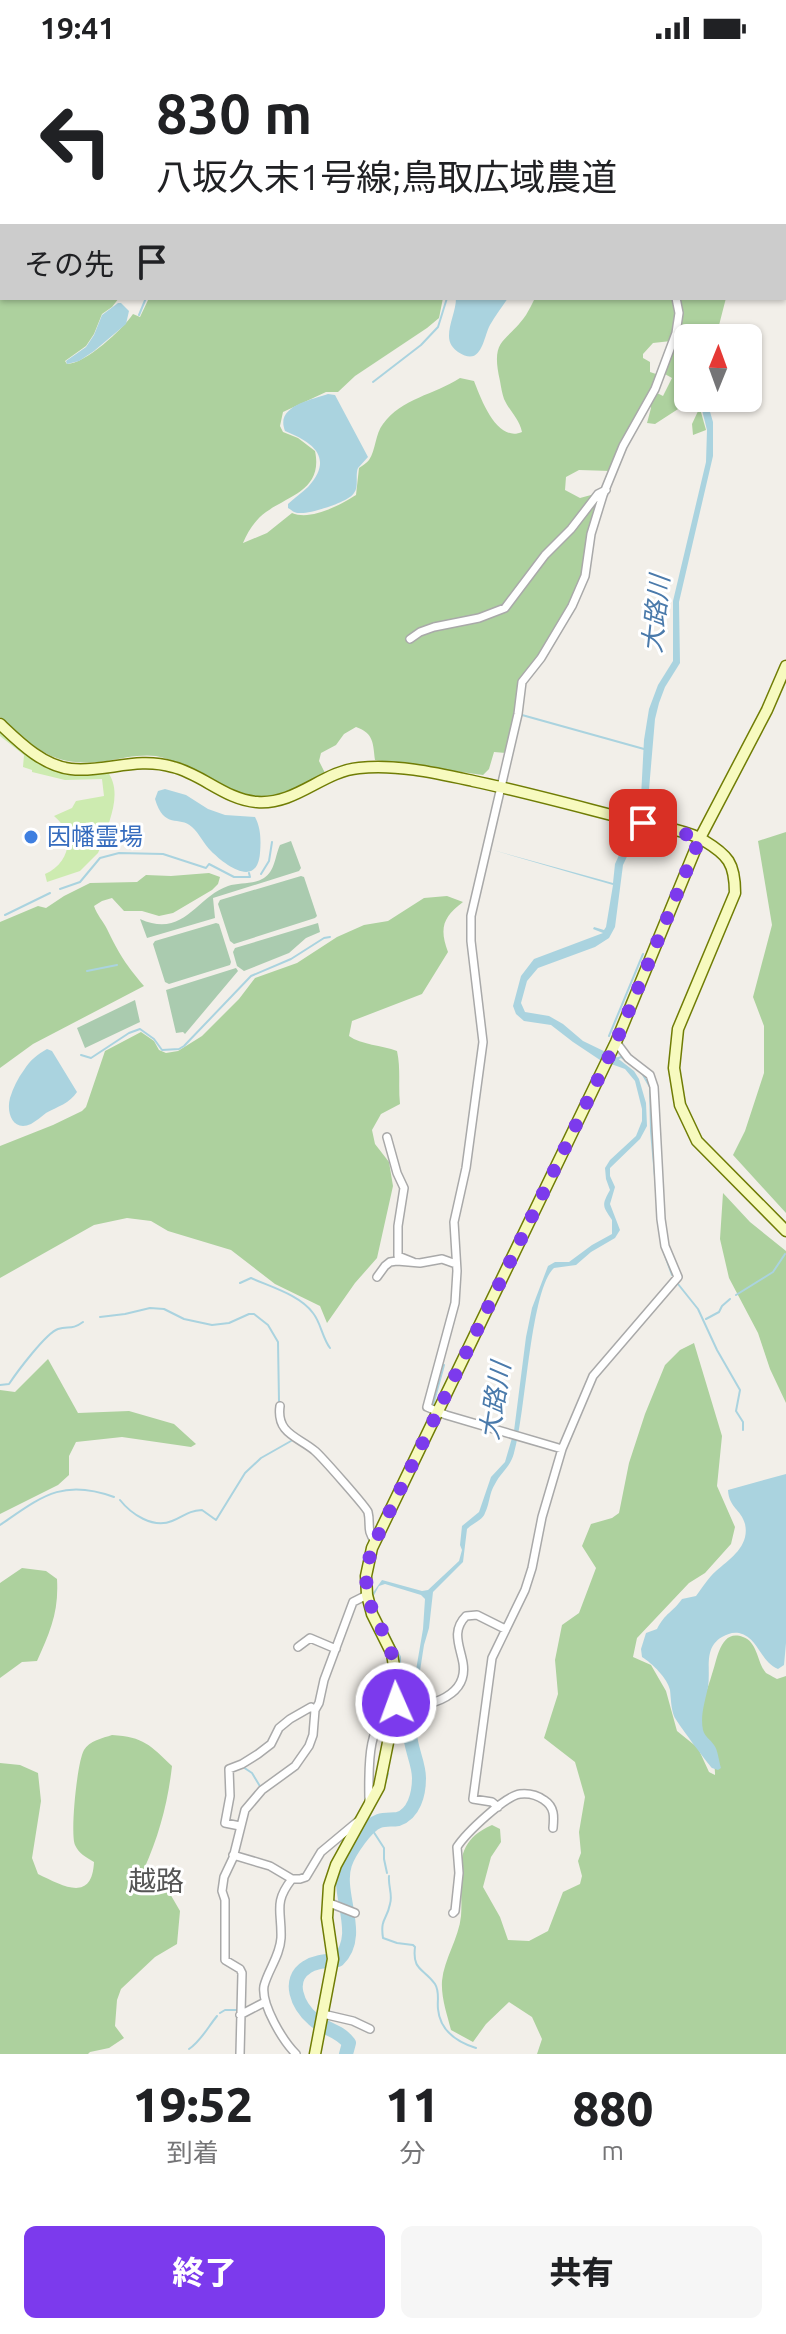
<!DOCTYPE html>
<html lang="ja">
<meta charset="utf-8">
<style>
body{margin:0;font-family:Ubuntu,"Noto Sans JP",sans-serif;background:#f6f6f6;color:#202124;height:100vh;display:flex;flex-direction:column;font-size:30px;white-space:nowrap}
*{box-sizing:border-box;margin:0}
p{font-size:26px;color:#757577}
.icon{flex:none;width:44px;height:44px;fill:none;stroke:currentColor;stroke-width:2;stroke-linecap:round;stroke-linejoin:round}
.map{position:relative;height:1998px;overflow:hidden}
.details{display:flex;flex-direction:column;background:#fff;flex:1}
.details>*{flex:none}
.guide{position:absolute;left:0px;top:0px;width:786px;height:244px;box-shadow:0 2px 6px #0004;background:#fff;color:#202124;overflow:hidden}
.needle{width:52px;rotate:1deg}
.controls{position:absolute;left:674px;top:268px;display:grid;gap:16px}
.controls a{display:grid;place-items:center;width:88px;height:88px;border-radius:12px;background:#fff;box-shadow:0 2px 6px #0004;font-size:40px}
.pin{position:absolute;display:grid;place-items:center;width:68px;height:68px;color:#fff;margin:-34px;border-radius:16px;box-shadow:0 4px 12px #0006}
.me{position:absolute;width:88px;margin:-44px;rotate:358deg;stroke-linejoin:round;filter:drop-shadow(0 0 6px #0008)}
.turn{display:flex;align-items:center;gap:28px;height:168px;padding:0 24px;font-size:36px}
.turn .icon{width:104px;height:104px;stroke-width:2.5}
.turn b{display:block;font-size:56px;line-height:68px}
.then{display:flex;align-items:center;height:76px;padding:0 24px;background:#0003;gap:16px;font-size:30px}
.eta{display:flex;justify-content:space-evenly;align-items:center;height:136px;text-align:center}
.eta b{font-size:48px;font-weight:800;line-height:56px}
.cta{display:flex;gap:16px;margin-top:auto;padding:16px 24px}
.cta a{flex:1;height:92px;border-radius:12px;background:#7c3aed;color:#fff;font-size:32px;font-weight:800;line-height:92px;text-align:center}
.cta a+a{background:#f6f6f6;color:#202124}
.status{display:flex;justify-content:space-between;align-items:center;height:56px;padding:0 40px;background:#fff;direction:ltr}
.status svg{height:22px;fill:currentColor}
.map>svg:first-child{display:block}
.grass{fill:#cdebb0}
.forest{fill:#add19e}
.cemetery{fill:#aacbaf}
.water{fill:#aad3df}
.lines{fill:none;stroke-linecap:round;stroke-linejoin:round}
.stream{stroke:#aad3df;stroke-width:2}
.river{stroke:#aad3df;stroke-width:14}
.street-casing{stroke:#a9a9a9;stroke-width:10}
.secondary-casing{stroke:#707d05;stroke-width:13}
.street{stroke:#fff;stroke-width:7}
.secondary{stroke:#f7fabf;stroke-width:10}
.route{stroke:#7c3aed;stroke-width:14;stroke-dasharray:0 25.2}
.shop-dot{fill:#3f7fe0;stroke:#fff;stroke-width:3}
.labels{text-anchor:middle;stroke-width:6;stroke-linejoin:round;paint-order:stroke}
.shop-label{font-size:24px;fill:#366cbe;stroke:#fff;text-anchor:start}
.water-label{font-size:26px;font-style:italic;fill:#4a7aab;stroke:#fff}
.quarter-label{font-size:28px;fill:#555;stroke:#fff}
</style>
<div class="status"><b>19:41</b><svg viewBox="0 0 49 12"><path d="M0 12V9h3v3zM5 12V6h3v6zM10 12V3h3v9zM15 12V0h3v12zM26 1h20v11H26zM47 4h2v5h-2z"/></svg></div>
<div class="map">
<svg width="786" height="1998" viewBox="0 0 786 1998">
<rect width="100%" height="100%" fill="#f2efe9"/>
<path class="grass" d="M 0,676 C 23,693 50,722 82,720 C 90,719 98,717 107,715 C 124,737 108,767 101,790 L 98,797 L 80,815 L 47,826 L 45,818 C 70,807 76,778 54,760 L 72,752 L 76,745 L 104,740 L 102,723 L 65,724 L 32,716 L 32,714 L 23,711 L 24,699 L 0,680 Z"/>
<path class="forest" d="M 0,0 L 173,0 L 171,2 L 2,2 L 2,242 L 119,242 L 112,251 L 102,258 L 94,278 L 86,290 L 65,305 L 67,308 C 85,308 123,273 133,258 L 140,261 L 149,242 L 443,242 L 439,262 L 427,272 L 355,320 L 338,336 L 326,336 L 283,356 L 280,370 L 283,376 L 298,382 L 315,395 C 323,433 291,439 266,456 C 256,463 248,475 243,487 L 267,477 L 292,457 C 311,465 340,449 356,439 L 359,412 C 363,409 367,407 369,404 C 376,394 375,378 383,368 C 402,342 434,339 460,322 L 474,325 C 481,343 497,387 522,376 C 519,362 510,356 504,343 C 502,337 501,331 500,325 C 490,281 506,288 526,259 C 529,254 532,248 535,242 L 674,242 L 677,255 L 671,285 L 653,287 L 643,298 L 643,302 L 650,306 L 650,316 L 659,319 L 611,415 L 579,414 L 566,421 L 565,434 L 580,442 L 591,439 L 594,441 L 504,551 L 421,577 L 498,557 L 592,447 L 598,455 L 578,534 L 539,601 L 525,619 L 506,697 L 494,696 L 489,713 L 483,719 L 375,704 C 373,688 374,677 356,671 L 344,678 L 336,689 L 321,697 L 319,705 L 325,717 C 305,728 281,744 257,742 C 239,740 218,726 201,718 C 186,711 172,703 156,700 C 140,698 123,702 107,705 C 54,712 38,695 0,661 Z
M 677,242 L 726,242 L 717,277 L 719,282 L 688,282 L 688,342 L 697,342 L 706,374 L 693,379 L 692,368 L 699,353 L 692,344 L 655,368 L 647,367 L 651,352 L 649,346 L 655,336 L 663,340 L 672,322 L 663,317 L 677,280 Z
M 786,776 L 786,1157 L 733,1099 L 745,1075 L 764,1017 L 764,970 L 753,941 L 772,869 L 758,785 Z
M 209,817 L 220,821 L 218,828 L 212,834 L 173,857 L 159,860 L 142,855 L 124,855 L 112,842 L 102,845 L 94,850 C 97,859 103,865 107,873 C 119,898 126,909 144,930 L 33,988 L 0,1012 L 0,866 L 38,850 L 46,852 L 64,840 L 90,827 L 137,826 L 146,819 L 171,820 Z
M 447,840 L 463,846 C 443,861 439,872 448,896 L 422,938 L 352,965 L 349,980 C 361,989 382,989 397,995 C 401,1013 398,1030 400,1048 L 381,1058 L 372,1074 L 375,1088 L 389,1106 L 393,1130 L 377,1202 L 355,1227 L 327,1267 L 320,1250 L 275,1228 L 231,1194 L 168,1175 L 151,1165 L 127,1162 L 94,1169 L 0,1222 L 0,1090 L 53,1069 L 82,1055 L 86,1051 L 105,995 L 141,976 L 154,985 L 159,994 L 166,997 L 178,995 L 202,980 L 239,943 L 255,922 L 297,907 L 337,881 L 364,869 L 388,865 L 424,842 Z
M 723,1137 L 750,1166 L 786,1195 L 786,1347 L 770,1313 L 758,1277 L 729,1222 L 720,1183 Z
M 694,1287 L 722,1380 L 717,1430 L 735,1471 L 731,1488 L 705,1517 L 689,1527 L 637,1582 L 633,1601 L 651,1609 L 666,1635 L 677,1675 L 698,1692 L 709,1716 L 715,1719 C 716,1698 700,1689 699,1667 C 699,1651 708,1633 712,1618 C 717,1605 720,1572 743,1581 C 758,1586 757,1607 766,1617 C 768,1618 775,1622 777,1623 L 786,1620 L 786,1998 L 537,1998 L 542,1983 L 532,1961 L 509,1946 L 486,1968 L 473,1986 L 451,1974 C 447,1958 441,1942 442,1925 C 444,1903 459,1882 461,1860 C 464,1822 448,1788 492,1769 L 500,1773 L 501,1786 L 491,1801 L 483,1831 L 500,1861 L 508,1884 L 529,1885 L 548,1875 L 563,1836 L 580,1828 L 582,1820 L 578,1805 L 581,1797 L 579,1776 L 585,1741 L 575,1706 L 544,1682 L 558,1638 L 555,1604 L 562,1569 L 579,1557 L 596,1512 L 582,1490 L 591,1468 L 612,1462 L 619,1457 L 629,1407 L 645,1358 L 665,1309 L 680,1294 Z
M 48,1303 L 78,1357 L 129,1355 L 174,1368 L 196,1388 L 191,1391 L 122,1381 L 76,1386 L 69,1400 L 69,1419 L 58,1429 L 0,1458 L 0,1334 L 15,1336 Z
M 22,1512 L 46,1515 L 57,1523 C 59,1556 50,1576 37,1605 L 22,1606 L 0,1622 L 0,1527 Z
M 112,1679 C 144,1681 150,1689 172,1710 C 168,1746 159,1780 144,1813 L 165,1829 L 180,1855 L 177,1888 L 155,1901 L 121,1933 L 117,1944 L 115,1970 L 124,1982 L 109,1992 L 90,1996 L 88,1998 L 0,1998 L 0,1707 L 20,1709 L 38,1717 L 41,1745 L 32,1802 L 38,1818 C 63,1830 92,1847 94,1806 C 86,1801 79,1798 75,1789 C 70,1778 77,1706 84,1694 C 89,1685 103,1682 112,1679 Z"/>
<path class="cemetery" d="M 291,785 L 301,812 L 299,815 L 213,842 L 215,862 L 147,882 L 140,863 C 184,883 196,841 228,830 C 239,826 253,829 264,822 C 275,815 275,800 280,789 Z
M 301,820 L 304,821 L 317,860 L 315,862 L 234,888 L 230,885 L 218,848 L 220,844 Z
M 216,867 L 219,868 L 231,906 L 230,909 L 169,928 L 165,926 L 153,888 L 155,885 Z
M 318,867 L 320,876 L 306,882 L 289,897 L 244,915 L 237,910 L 233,896 L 235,892 Z
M 236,912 L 238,915 L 185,978 L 183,976 L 176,977 L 166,934 Z
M 135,944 L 140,966 L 85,992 L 77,972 Z"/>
<path class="water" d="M 456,242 L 508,242 C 502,251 495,260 490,269 C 483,282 482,312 458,296 C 453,292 449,288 449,280 C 449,267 456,255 456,242 Z
M 118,247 L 121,247 L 129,255 L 126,268 L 94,295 L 79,305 L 67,308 L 66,305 L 86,291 L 94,279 L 102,259 Z
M 328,338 L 335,339 L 368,401 L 358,412 C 355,419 359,431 354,437 C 349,446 310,458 300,457 C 294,457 293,455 288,452 L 288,448 C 294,442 302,437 308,431 C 335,401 312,386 285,375 C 275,350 311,344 328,338 Z
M 699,342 L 706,342 L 713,366 L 713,400 L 679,546 L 680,607 L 665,631 L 659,647 L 655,663 L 647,757 L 642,776 L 632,790 L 623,809 L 615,871 L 609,882 L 595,891 L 538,912 L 527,925 L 521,947 L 525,956 L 549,960 L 563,968 L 583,985 L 616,1001 L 634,1015 L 639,1023 L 646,1047 L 647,1070 L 640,1083 L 610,1112 L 610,1120 L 615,1131 L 610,1148 L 620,1174 L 615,1182 L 591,1196 L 576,1209 L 554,1212 C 530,1234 526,1358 514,1397 C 511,1410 501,1416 495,1428 C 489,1437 490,1447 485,1457 C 483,1464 473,1467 467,1473 L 463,1506 L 433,1536 L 429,1572 L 424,1589 L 417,1634 L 417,1654 L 411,1682 L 414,1690 L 409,1693 L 406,1673 L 423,1573 L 425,1543 L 421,1539 L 385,1528 L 379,1530 L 373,1541 L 372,1538 L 382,1524 L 422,1535 L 428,1534 L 459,1505 L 462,1494 L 460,1489 L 462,1470 L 479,1456 L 491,1421 L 505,1406 L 514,1375 L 526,1281 L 532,1252 L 548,1210 L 555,1206 L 569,1206 L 592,1189 L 612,1178 L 612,1164 C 603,1150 601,1150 610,1134 L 606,1123 L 605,1112 L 610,1104 L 636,1080 L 642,1065 L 642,1053 L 635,1025 L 625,1013 L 600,1004 L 573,986 L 551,969 L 524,965 L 516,958 L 513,950 L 521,920 L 534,903 L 603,877 L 593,873 L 594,871 L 604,874 L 606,871 L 613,829 L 493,794 L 613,827 L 615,808 L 632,770 L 641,741 L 644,684 L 649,653 L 658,629 L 673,605 L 673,545 L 706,406 L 707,374 Z
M 165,733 L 186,739 L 208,753 L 225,759 L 255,761 C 261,772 261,785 260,797 C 257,833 225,809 211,795 C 204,788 199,777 192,771 C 179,759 164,774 155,743 L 158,735 Z
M 47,993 L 52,995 L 77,1036 C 70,1047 57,1051 46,1057 C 41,1061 36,1065 31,1068 C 13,1076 6,1057 10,1042 C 13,1032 18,1022 24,1014 C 30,1004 38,998 47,993 Z
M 786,1418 L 786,1587 L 784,1609 L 778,1613 C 760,1606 759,1582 739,1577 C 732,1576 728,1578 722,1581 C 703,1592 711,1613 708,1631 C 705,1646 700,1659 703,1674 C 705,1681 710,1683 714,1689 C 718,1694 719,1706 721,1712 L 718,1714 C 716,1713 714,1713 712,1712 C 709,1709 675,1664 674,1660 C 671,1652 671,1643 670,1634 C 668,1623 652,1607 642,1601 L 641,1593 L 646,1577 L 657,1573 C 665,1557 673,1556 682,1543 L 696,1540 C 702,1532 708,1522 716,1515 C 730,1503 750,1490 745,1468 C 741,1453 729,1452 728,1434 Z"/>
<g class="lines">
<path class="stream" d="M 572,2 L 572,0
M 785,154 L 786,153
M 139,259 L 146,242
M 373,326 L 421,289 L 438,271 L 447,242
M 522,659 L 644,693
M 261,818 L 269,805 L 272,786
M 60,833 L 80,826 L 100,802 L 119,797 L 163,798 L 206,812 L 209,808 L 234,821 L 250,821 L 249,817
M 5,859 L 50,837
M 87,915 L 117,909
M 609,980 L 643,898
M 81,999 L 91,1002 L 129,977 L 140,973 L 154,983 L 162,994 L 179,993 L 184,990 L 251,920 L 291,903 L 324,882 L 330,881
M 616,1003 L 621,1001 L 637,1013
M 642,1017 L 650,1031 L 651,1075 L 656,1132
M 663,1194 L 672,1219
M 240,1227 L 251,1222 C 271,1231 300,1239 313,1257 C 321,1267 322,1281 330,1292
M 678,1228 L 698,1253 L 717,1294 L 740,1334 L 736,1355 L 743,1366 L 743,1374
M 736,1239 L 773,1216 L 785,1198
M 100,1261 L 125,1258 L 150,1252 L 164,1253 L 184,1263 L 212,1269 L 229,1267 L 249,1258 L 254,1258 L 268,1269 L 278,1286 L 279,1345
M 706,1263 L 719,1256 L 722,1250 L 730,1243
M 0,1329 L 9,1328 C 17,1316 46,1277 58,1273 C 69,1270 72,1274 83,1266
M 433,1349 L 444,1309
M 120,1444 C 131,1458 153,1473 172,1465 C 185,1460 187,1455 202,1454 L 216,1464 L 245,1417 L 261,1402 L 291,1385
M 0,1469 C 41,1441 62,1422 114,1441
M 386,1574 L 400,1601 L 401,1642
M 243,1711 L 252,1717 L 261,1732
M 385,1727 L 388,1718
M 368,1763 L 374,1751
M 373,1775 L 384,1792 L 384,1803 L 387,1817
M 389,1820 C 388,1830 393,1839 390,1848 C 387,1864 380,1862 383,1882 L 397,1887 L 413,1889 L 415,1891 C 412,1915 424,1912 435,1928 C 440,1936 437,1945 438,1953 C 440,1975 457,1986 476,1992
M 220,1957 L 225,1954 L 237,1954
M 189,1993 C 201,1985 208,1971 217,1960"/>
<path class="river" d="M 346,1998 L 349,1987 C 338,1973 325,1974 313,1963 C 298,1950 286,1924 307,1911 C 316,1905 327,1905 338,1904 C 364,1879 335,1838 345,1808 C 349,1796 367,1769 379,1765 C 385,1763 392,1764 398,1763 C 414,1758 419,1738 419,1722 C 419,1706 409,1690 410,1674"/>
<defs>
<path id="street" d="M 751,2 L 751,0
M 784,150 L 786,147
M 784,158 L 786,159
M 410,583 L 420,576 L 434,571 L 479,562 L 505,552 L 545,499 L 571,473 L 598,438 L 606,434
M 387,1081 L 397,1117 L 404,1132 L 398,1170 L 398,1200 L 413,1206
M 377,1221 L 385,1210 L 390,1206 L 397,1205 L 420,1207 L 442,1203 L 456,1208
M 280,1350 C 276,1378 299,1381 315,1395 C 322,1401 366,1451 368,1456 C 371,1468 366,1475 375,1485
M 562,1393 L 446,1359 L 427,1351 L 455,1247 L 457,1215 L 454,1166 L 466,1112 L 483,986 L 471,885 L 471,860 L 518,658 L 522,626 L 541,602 L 572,550 L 585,520 L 591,478 L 603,439 L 623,390 L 655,333 L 676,277 L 679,257 L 676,242
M 298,1591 L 310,1582 L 336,1593
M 395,1653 C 421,1652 469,1644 463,1607 C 460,1590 451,1575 466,1560 L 477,1559 L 505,1573
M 369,1748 C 369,1713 365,1670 396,1647
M 498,1751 L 492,1746 L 473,1743 L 492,1602 L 525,1534 L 532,1512 L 542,1461 L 562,1393 L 593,1320 L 678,1221 L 665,1190 L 661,1163 L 654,1031 L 650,1019 L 628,1002 L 616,986
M 240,1770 L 225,1767 L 230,1740 L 229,1713 L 242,1708 L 258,1698 L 271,1688 L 279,1672 L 290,1663 L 311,1651 L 315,1654
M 233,1799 L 270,1810 L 292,1823 L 300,1823 L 306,1821 L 321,1796 L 357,1766
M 292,1823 C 273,1847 282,1855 281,1882 C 280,1900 268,1914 264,1930 C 261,1949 283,1985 296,1998
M 327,1846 L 355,1857
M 453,1857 L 455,1855 L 459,1817 L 457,1791 C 466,1777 505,1740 520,1738 C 529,1737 537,1739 544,1744 C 555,1751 554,1761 553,1772
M 323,1958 L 353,1965 L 370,1973
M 240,1959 L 265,1946
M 240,1998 L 242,1917 L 240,1913 L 225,1904 L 225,1844 L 222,1835 L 224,1821 L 233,1802 L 245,1754 L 262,1734 L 295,1710 L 309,1690 L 313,1679 L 315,1654 L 319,1647 L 324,1624 L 353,1546 L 367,1539"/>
<path id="secondary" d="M 0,668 C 19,686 43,710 71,713 C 105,717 136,700 173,711 C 202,718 226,744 257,746 C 296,749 323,715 359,712 C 397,708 436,717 473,725 C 525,736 576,750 627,763 C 645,767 690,775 703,784 C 728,799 735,807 735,837 L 678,973 L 674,1012 L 680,1049 L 697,1085 L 786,1175
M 315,1998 L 333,1903 L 327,1862 L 329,1830 L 336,1809 L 379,1731 L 396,1647 L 397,1628 L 392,1598 L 372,1558 L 367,1539 L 366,1520 L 372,1492 L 616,986 L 700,782 L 767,654 L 786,610"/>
</defs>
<use href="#street" class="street-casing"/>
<use href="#secondary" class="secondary-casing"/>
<use href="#street" class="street"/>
<use href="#secondary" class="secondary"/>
</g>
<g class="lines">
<path class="route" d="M 396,1647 C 397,1629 397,1613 391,1596 C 375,1551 357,1545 372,1492 L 616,986 L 700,782 L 643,767"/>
</g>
<circle class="shop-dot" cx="31" cy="781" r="8"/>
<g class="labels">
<g class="shop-label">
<text x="47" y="789">因幡霊場</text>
</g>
<g class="water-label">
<text transform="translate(656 558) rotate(-84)" y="9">大路川</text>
<text transform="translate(495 1345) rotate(-81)" y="9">大路川</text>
</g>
<g class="quarter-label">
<text x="156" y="1835">越路</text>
</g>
</g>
</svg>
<div class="controls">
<a><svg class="needle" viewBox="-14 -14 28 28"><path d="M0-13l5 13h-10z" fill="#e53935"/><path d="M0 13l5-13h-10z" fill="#757577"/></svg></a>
</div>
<div class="pin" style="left:643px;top:767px;background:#d93025"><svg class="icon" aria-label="arrive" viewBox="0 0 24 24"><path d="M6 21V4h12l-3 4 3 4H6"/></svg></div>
<svg class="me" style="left:396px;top:1647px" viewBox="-20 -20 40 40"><circle r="17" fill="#7c3aed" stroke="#fff" stroke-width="3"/><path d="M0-11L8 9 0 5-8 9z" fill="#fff"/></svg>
<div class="guide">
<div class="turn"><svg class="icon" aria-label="left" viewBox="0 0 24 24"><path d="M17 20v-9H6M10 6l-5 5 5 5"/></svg><div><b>830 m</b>八坂久末1号線;鳥取広域農道</div></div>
<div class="then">その先<svg class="icon" aria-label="arrive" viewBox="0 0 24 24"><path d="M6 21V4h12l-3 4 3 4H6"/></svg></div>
</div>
</div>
<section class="details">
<div class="eta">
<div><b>19:52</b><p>到着</p></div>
<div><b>11</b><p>分</p></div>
<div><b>880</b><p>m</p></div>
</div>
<div class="cta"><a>終了</a><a>共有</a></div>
</section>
